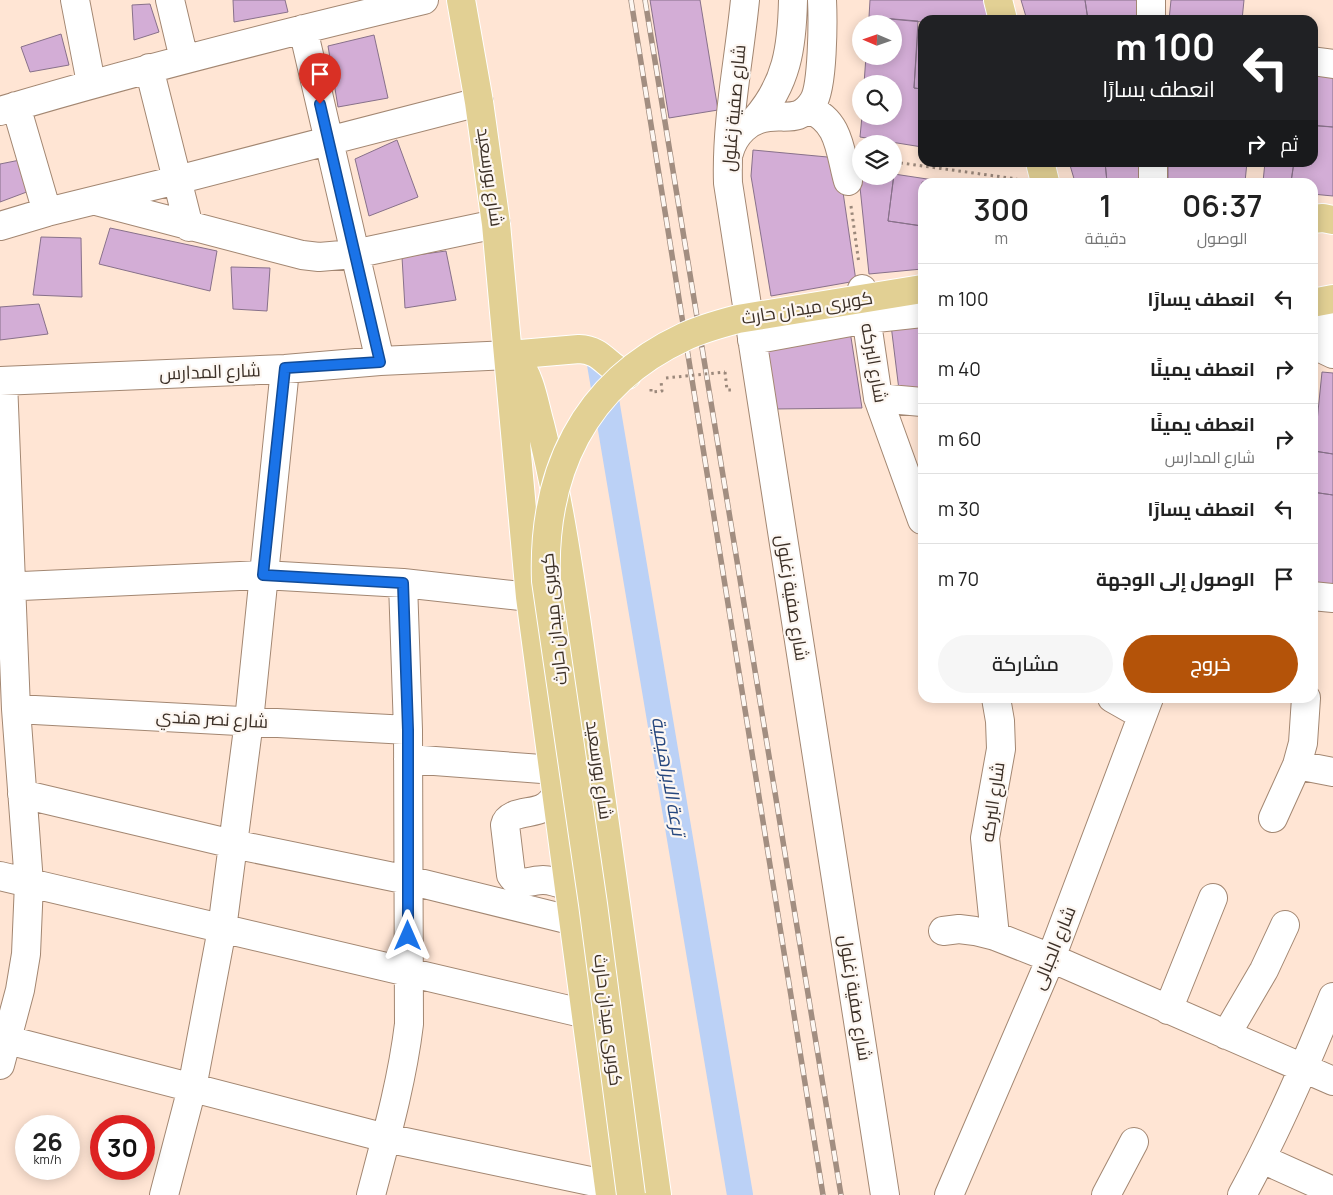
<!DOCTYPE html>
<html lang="ar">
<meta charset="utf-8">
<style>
body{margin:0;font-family:Manrope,Cairo,sans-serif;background:#f6f6f6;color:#222;direction:rtl;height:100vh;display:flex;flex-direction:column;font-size:19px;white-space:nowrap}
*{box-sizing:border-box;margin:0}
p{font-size:16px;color:#767676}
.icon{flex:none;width:28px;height:28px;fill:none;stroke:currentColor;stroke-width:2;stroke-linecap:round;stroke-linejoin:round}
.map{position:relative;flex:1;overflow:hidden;direction:ltr}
.details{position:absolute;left:918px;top:178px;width:400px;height:525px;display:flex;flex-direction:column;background:#fff;border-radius:15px;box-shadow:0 2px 12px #0003;direction:rtl}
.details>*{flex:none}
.hud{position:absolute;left:918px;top:15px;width:400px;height:152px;border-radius:15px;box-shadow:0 2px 12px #0003;direction:rtl;background:#202124;color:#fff;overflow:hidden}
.needle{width:32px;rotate:272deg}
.buttons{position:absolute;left:852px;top:15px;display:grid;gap:10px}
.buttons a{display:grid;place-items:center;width:50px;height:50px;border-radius:50%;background:#fff;box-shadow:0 2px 12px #0003;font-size:25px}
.speed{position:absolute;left:15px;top:1115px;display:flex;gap:10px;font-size:25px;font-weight:700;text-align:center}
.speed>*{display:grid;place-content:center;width:65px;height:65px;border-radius:50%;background:#fff;box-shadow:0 2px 12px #0003;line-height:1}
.speed small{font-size:12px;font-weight:400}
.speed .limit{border:8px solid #d22;background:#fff;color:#111}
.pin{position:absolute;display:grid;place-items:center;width:42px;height:42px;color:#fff;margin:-51px -21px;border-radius:50% 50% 50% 0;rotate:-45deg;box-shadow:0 0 5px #0007}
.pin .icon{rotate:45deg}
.me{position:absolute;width:55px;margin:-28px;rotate:0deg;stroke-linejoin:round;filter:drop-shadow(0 0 4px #0008)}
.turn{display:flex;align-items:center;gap:18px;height:105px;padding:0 20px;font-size:22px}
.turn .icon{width:65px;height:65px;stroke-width:2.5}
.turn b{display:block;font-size:35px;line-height:42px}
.then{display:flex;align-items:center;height:48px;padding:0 20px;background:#0003;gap:10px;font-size:19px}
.eta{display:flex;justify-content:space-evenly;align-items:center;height:85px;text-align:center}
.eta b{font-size:30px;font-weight:600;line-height:35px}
.action{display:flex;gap:10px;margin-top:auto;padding:10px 20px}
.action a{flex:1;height:58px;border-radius:30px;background:#b45309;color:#fff;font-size:20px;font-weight:600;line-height:58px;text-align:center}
.action a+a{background:#f6f6f6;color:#222}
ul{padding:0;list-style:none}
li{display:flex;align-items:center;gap:15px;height:70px;padding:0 20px;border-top:1px solid #e0e0e0}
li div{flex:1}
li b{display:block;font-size:19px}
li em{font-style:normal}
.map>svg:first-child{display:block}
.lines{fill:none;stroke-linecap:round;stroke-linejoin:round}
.canal{stroke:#bbd1f6;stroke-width:26}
.building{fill:#d3add6;stroke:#88718a}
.minor-casing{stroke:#a38772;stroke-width:30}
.major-casing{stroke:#fff;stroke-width:30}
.path{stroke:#9b887b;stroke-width:3;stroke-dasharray:2.5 4;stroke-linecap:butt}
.minor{stroke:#fff;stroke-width:28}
.major{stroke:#e2d094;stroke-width:28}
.rail-casing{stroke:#a28e81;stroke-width:5.5}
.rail{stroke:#fdf7f2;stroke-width:4;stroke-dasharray:11;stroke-linecap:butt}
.major-bridge-casing{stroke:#fff;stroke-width:30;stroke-linecap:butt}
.path-bridge{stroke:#9b887b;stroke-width:3;stroke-dasharray:2.5 4;stroke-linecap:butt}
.major-bridge{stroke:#e2d094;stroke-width:28}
.route-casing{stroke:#114b97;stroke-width:12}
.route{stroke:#1a73e8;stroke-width:9}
.labels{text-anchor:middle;stroke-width:4.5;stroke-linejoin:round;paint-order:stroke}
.street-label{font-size:18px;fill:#3c3027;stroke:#fdf7f2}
.water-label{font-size:19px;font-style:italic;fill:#26477e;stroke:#fdf7f2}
</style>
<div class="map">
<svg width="1333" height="1195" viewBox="0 0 1333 1195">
<rect width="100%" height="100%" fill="#ffe5d4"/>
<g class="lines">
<path class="canal" d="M 599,358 L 740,1195"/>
</g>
<path class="building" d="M 233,0 L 285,0 L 288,12 L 234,22 Z
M 650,0 L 700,0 L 718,110 L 669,118 Z
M 870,0 L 989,0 L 994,20 L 922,20 L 922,22 L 869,17 Z
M 1021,0 L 1085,0 L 1088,20 L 1027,20 Z
M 1085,0 L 1143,0 L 1143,20 L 1088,20 Z
M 1171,0 L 1244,0 L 1242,20 L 1169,20 Z
M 150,4 L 159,32 L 134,40 L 132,5 Z
M 869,17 L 918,21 L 914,88 L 922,89 L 922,147 L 860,137 L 862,116 L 894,116 L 894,84 L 864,84 L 866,56 L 894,56 L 894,24 L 869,24 Z
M 918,30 L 922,31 L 922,89 L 914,88 Z
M 61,34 L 69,65 L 30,72 L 21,47 Z
M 374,35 L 388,98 L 338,107 L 328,46 Z
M 1312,73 L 1333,76 L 1333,127 L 1312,125 Z
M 1312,125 L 1317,126 L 1312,158 Z
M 1317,126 L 1333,127 L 1333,196 L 1312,194 L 1312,182 L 1291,182 L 1294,162 L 1312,164 L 1312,162 Z
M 397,140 L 418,197 L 369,216 L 355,159 Z
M 753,150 L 838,158 L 856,281 L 771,296 L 751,176 Z
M 25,159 L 32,190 L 0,202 L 0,164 Z
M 1069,162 L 1105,162 L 1107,182 L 1075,182 Z
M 1105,162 L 1143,162 L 1144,182 L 1107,182 Z
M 1168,162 L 1247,162 L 1245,182 L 1168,182 Z
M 1265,162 L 1294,162 L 1291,182 L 1263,182 Z
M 858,168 L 861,168 L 861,176 L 894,176 L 894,174 L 888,221 L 922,226 L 922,269 L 869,274 Z
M 894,174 L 947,182 L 922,182 L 922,226 L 888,221 Z
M 110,228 L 217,251 L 210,291 L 99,264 Z
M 41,237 L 81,238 L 82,297 L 33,295 Z
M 446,251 L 456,300 L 405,308 L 402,257 Z
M 231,267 L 270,268 L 267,311 L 233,309 Z
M 39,304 L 48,334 L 0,340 L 0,307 Z
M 922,322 L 922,392 L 899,390 L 891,325 Z
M 850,331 L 862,408 L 773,409 L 757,348 Z
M 1322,372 L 1333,373 L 1333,454 L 1314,451 Z
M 1314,451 L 1333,454 L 1333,495 L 1312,492 L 1312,463 Z
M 1312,492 L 1333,495 L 1333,587 L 1312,585 Z"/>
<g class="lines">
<defs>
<path id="minor" d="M 75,0 L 91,83
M 170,0 L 184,59
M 745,0 C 739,61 726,122 728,183 L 885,1195
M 1151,0 L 1151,20
M 303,29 L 380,361
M 1312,61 L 1333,64
M 149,68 L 189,227
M 16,106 L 47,212
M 808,109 C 840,120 840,153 848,181
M 0,111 C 140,69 281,34 424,0
M 755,120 C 787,84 792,47 793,0
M 729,153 C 734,134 749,119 769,117 C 787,115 800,122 813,102 C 823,87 823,20 822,0
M 1153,162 L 1153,182
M 96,201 L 302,255 L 319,257 L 354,254 L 496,224
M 0,226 L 47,212 L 177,180 L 479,102
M 862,289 L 878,398 L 922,520
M 1312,314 L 1333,329
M 752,340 L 867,319 L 922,313
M 1312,344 L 1333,354
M 0,381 L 285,369 L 380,361 L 509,355
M 878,398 L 922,402
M 0,587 L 263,575 L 403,583 L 530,597
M 1312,596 L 1333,598
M 1112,698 L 1142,715
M 16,709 L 408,730
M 408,759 L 555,770
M 1297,765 L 1333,772
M 22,794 L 233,844 L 408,880 L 574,921
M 557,794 C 553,800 549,805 543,808 C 532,814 508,811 505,825 L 511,875 C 519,888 531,880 543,880 C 552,880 562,884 570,887
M 1273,818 L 1297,765 L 1303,743 L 1306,698
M 0,876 L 586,1014
M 943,931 L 959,929 L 975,931 L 995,936 L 1051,958 L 1333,1081
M 995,936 L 985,838 L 1001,749 L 1000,721 L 996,698
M 1168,1010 L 1213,898
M 1226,1035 L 1264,970 L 1285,925
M 0,1038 L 386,1138 L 609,1185
M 0,1065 L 20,990 L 26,954 L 29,883 L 16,709 L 3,381
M 1262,1159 L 1333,1191
M 164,1195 L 192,1088 L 222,929 L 249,721 L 285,369
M 371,1195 C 386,1138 402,1082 409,1024 L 408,730 L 403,583
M 949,1195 L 1051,958 L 1149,698
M 1106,1195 L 1134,1142
M 1242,1195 C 1277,1131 1306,1064 1333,997"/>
<path id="major" d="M 461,0 L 479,102 L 496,224 L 530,597 L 610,1195
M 998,0 L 1003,20
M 1040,162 L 1045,182
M 1312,219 L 1323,218 L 1333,220
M 1312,303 L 1333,299
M 509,355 L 579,349 C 603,350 606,367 627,375
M 517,361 C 531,378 534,403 540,424 C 557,490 567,557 577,625 C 605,815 632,1005 657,1195"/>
</defs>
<use href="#minor" class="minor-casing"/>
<use href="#major" class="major-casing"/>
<path class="path" d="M 894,162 L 1017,179
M 851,206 L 859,264
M 725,372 L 727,390 L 733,390
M 651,389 L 651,392 L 662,391 L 661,381"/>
<use href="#minor" class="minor"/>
<use href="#major" class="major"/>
<defs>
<path id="rail" d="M 631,0 L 823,1195
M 645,0 L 841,1195"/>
</defs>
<use href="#rail" class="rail-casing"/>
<use href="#rail" class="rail"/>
<defs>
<path id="major-bridge" d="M 631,1195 L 593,904 L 546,581 C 542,474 583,384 684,337 C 701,329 719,324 738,319 L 922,289"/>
</defs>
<use href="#major-bridge" class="major-bridge-casing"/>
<path class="path-bridge" d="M 666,378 L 725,372"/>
<use href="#major-bridge" class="major-bridge"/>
</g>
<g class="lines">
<defs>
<path id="route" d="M 320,104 L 380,362 L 285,368 L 263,575 L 403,583 L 408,730 L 408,936"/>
</defs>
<use href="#route" class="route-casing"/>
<use href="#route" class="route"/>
</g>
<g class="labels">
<g class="street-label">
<text transform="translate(734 108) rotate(-85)" y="6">شارع صفية زغلول</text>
<text transform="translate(490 177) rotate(82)" y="6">شارع بورسعيد</text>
<text transform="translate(807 308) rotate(-9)" y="6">كوبرى ميدان حارث</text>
<text transform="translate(874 363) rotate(80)" y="6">شارع البركه</text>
<text transform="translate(210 372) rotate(-2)" y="6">شارع المدارس</text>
<text transform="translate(792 598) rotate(81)" y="6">شارع صفية زغلول</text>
<text transform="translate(554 619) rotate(-96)" y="6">كوبرى ميدان حارث</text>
<text transform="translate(212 719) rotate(3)" y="6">شارع نصر هندي</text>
<text transform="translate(599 770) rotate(82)" y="6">شارع بورسعيد</text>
<text transform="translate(993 802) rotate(-82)" y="6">شارع البركه</text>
<text transform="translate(1054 948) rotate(-68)" y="6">شارع الجبالى</text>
<text transform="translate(855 998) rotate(81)" y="6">شارع صفية زغلول</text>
<text transform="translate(608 1020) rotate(83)" y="6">كوبرى ميدان حارث</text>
</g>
<g class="water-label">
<text transform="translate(669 776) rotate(80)" y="7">ترعة الابراهيمية</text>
</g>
</g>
</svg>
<div class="buttons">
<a><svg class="needle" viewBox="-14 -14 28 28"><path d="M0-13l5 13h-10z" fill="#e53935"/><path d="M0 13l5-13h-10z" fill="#767676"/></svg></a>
<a><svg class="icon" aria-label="search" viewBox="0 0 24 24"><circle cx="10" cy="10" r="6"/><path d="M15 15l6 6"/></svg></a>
<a><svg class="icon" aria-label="layers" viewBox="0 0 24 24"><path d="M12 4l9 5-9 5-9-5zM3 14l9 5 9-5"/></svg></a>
</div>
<div class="speed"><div>26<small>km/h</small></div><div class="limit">30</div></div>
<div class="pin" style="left:320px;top:104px;background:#d93025"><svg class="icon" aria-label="arrive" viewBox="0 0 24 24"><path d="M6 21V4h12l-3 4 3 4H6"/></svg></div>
<svg class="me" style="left:408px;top:936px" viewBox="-20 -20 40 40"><path d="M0-17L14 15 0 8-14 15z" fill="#1a73e8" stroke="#fff" stroke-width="4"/></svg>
<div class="hud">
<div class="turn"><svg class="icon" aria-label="left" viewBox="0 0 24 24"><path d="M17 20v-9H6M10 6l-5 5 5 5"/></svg><div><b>100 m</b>انعطف يسارًا</div></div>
<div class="then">ثم<svg class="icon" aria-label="right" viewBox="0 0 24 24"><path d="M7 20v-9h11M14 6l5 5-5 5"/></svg></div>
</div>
<section class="details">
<div class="eta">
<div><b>06:37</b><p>الوصول</p></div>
<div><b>1</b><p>دقيقة</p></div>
<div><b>300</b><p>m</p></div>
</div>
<ul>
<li><svg class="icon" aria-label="left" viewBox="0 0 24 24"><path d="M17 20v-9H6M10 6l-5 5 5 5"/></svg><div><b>انعطف يسارًا</b></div><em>100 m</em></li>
<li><svg class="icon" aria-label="right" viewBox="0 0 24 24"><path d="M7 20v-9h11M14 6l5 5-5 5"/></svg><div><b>انعطف يمينًا</b></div><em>40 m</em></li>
<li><svg class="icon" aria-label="right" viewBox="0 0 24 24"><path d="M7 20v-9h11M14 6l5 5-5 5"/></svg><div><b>انعطف يمينًا</b><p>شارع المدارس</p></div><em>60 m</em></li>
<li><svg class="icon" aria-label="left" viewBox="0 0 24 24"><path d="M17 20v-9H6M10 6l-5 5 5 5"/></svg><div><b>انعطف يسارًا</b></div><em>30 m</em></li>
<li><svg class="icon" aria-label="arrive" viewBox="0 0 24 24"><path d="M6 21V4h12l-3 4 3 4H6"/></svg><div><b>الوصول إلى الوجهة</b></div><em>70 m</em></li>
</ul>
<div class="action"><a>خروج</a><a>مشاركة</a></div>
</section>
</div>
